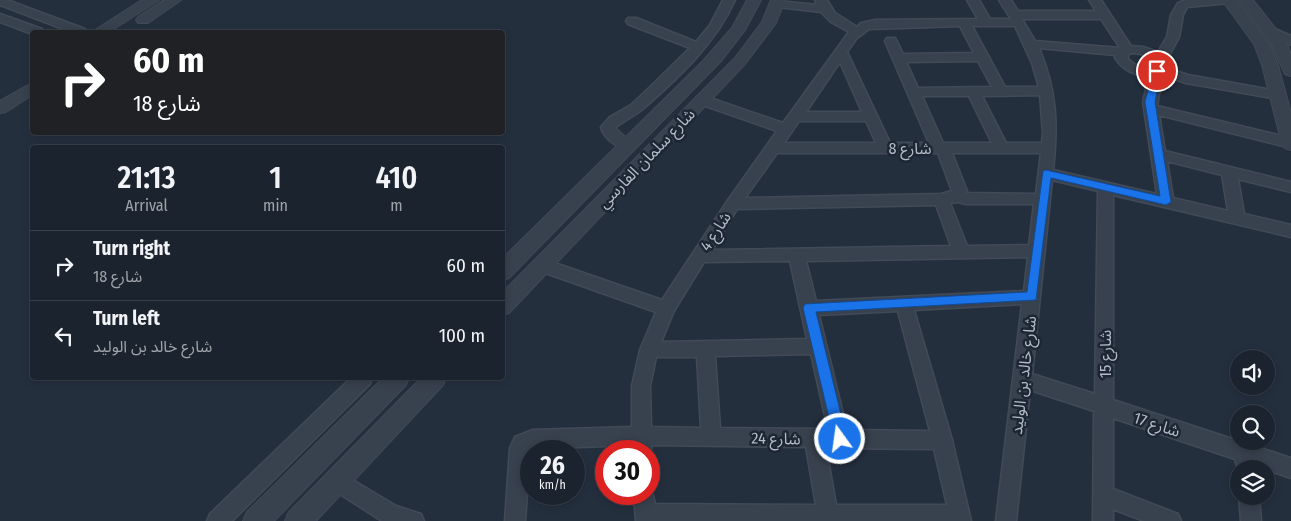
<!DOCTYPE html>
<meta charset="utf-8">
<style>
body{margin:0;font-family:"Fira Sans Condensed","Noto Sans Arabic",sans-serif;background:#282f3a;color:#f1f3f6;height:100vh;display:flex;flex-direction:column;font-size:19px;white-space:nowrap}
*{box-sizing:border-box;margin:0}
p{font-size:16px;color:#a0a4aa}
.icon{flex:none;width:28px;height:28px;fill:none;stroke:currentColor;stroke-width:2;stroke-linecap:round;stroke-linejoin:round}
.map{position:relative;flex:1;overflow:hidden}
.panel{position:absolute;left:30px;top:145px;width:475px;height:235px;display:flex;flex-direction:column;background:#1b232e;border-radius:5px;box-shadow:0 2px 8px #0003,0 0 0 1px #39404a}
.panel>*{flex:none}
.banner{position:absolute;left:30px;top:30px;width:475px;height:105px;border-radius:5px;box-shadow:0 2px 8px #0003,0 0 0 1px #39404a;background:#202124;color:#fff;overflow:hidden}
.fabs{position:absolute;left:1230px;top:350px;display:grid;gap:10px}
.fabs a{display:grid;place-items:center;width:45px;height:45px;border-radius:50%;background:#1b232e;box-shadow:0 2px 8px #0003,0 0 0 1px #39404a;font-size:25px}
.speed{position:absolute;left:520px;top:440px;display:flex;gap:10px;font-size:25px;font-weight:700;text-align:center}
.speed>*{display:grid;place-content:center;width:65px;height:65px;border-radius:50%;background:#1b232e;box-shadow:0 2px 8px #0003,0 0 0 1px #39404a;line-height:1}
.speed small{font-size:12px;font-weight:400}
.speed .limit{border:8px solid #d22;background:#fff;color:#111}
.pin{position:absolute;display:grid;place-items:center;width:42px;height:42px;color:#fff;margin:-21px;border:2px solid #fff;border-radius:50%;box-shadow:0 1px 5px #0007}
.me{position:absolute;width:55px;margin:-28px;rotate:346deg;stroke-linejoin:round;filter:drop-shadow(0 0 4px #0008)}
.turn{display:flex;align-items:center;gap:18px;height:105px;padding:0 20px;font-size:22px}
.turn .icon{width:65px;height:65px;stroke-width:2.5}
.turn b{display:block;font-size:35px;line-height:42px}
.eta{display:flex;justify-content:space-evenly;align-items:center;height:85px;text-align:center}
.eta b{font-size:30px;font-weight:600;line-height:35px}
ul{padding:0;list-style:none}
li{display:flex;align-items:center;gap:15px;height:70px;padding:0 20px;border-top:1px solid #39404a}
li div{flex:1}
li b{display:block;font-size:19px}
li em{font-style:normal}
.map>svg:first-child{display:block}
.lines{fill:none;stroke-linecap:round;stroke-linejoin:round}
.minor-casing{stroke:#414a57;stroke-width:3}
.tertiary-casing{stroke:#414a57;stroke-width:2}
.minor{fill:#38414e;fill-rule:evenodd}
.tertiary{fill:#38414e;fill-rule:evenodd}
.route{fill:#1a73e8;stroke:#114b97}
.labels{text-anchor:middle;stroke-width:5;stroke-linejoin:round;paint-order:stroke}
.street-label{font-size:16px;fill:#b4bcc9;stroke:#1d2633}
</style>
<div class="map">
<svg width="1291" height="521" viewBox="0 0 1291 521">
<rect width="100%" height="100%" fill="#242f3e"/>
<g class="lines">
<defs>
<path id="minor" d="M 0,0 L 7,0 L 85,29 L 87,32 L 71,32 L 0,5 Z
M 723,0 L 735,0 C 716,43 678,78 644,108 C 635,116 624,120 615,128 L 635,146 L 633,149 C 622,153 603,138 601,127 L 610,117 L 631,105 L 645,92 L 690,48 L 628,24 L 626,21 L 628,18 L 636,18 L 696,42 L 710,25 Z
M 815,0 L 827,0 L 835,13 L 857,27 L 861,23 L 875,20 L 978,19 L 967,0 L 979,0 L 990,19 L 1011,19 L 999,0 L 1011,0 L 1018,11 L 1096,11 L 1089,0 L 1101,0 L 1131,46 L 1143,47 L 1158,52 L 1167,37 L 1171,15 L 1178,3 L 1186,0 L 1235,0 L 1229,3 L 1187,7 L 1183,15 L 1179,37 L 1166,61 L 1167,68 L 1188,75 L 1278,91 L 1283,92 L 1285,95 L 1283,98 L 1278,99 L 1186,83 L 1162,75 L 1157,106 L 1291,138 L 1291,148 L 1159,115 L 1165,151 L 1291,182 L 1291,192 L 1238,179 L 1244,214 L 1291,225 L 1291,237 L 1113,195 L 1113,400 L 1291,458 L 1291,478 L 1256,466 L 1256,469 L 1239,469 L 1239,475 L 1235,459 L 1113,418 L 1113,489 L 1178,514 L 1181,521 L 1144,521 L 1113,509 L 1113,521 L 1093,521 L 1094,411 L 1030,390 L 1016,521 L 996,521 L 1022,304 L 914,310 L 952,440 L 971,521 L 636,521 L 634,494 L 649,494 L 649,486 L 651,487 L 655,504 L 816,505 L 806,447 L 652,445 L 649,458 L 649,451 L 632,451 L 632,445 L 530,449 L 525,521 L 505,521 L 510,448 L 515,437 L 533,430 L 632,427 L 632,386 L 640,350 L 656,312 L 537,270 L 535,265 L 537,260 L 543,259 L 662,300 L 728,200 L 777,131 L 697,103 L 695,100 L 697,97 L 707,97 L 783,123 L 849,32 L 831,22 L 821,12 L 778,7 L 772,4 L 778,1 L 817,5 ZM 1022,19 L 1101,19 L 1120,48 L 1035,41 ZM 960,26 L 974,53 L 903,54 L 895,38 L 887,38 L 885,41 L 929,143 L 890,143 L 847,52 L 857,38 L 869,29 ZM 972,26 L 1015,26 L 1032,63 L 1039,87 L 1005,87 ZM 1039,48 L 1115,55 L 1115,58 C 1123,70 1135,76 1149,76 L 1143,102 L 1157,194 L 1053,170 C 1058,125 1057,91 1039,48 ZM 1130,53 C 1140,53 1152,55 1154,66 C 1144,71 1134,65 1127,58 ZM 978,61 L 992,87 L 918,88 L 906,62 ZM 840,62 L 862,112 L 806,112 ZM 1040,95 L 1043,133 L 1042,143 L 1006,143 L 982,96 ZM 922,96 L 969,96 L 992,143 L 943,143 ZM 799,121 L 866,121 L 876,143 L 784,143 ZM 777,153 L 938,153 L 952,191 L 941,194 L 745,198 ZM 952,153 L 1041,153 L 1036,194 L 966,193 L 967,191 ZM 1167,161 L 1222,175 L 1228,211 L 1173,198 ZM 1052,180 L 1098,191 L 1095,394 L 1032,374 ZM 958,202 L 966,204 L 1034,204 L 1029,245 L 967,246 L 950,203 ZM 936,205 L 951,246 L 712,250 L 737,209 ZM 1028,257 L 1024,291 L 816,301 L 806,261 ZM 790,261 L 807,339 L 661,342 L 674,311 L 704,262 ZM 898,311 L 930,431 L 847,430 L 819,315 ZM 811,354 L 828,429 L 720,428 L 715,356 ZM 656,357 L 697,357 L 701,428 L 651,427 L 650,386 ZM 826,448 L 934,449 L 947,505 L 836,505 Z
M 0,14 L 42,29 L 44,32 L 32,32 L 32,34 L 0,22 Z
M 1270,27 L 1291,36 L 1291,45 L 1266,34 L 1264,31 Z
M 351,378 L 372,378 L 370,384 L 232,521 L 207,521 L 210,514 Z
M 336,470 L 396,506 L 421,514 L 424,521 L 382,521 L 329,487 L 326,480 L 329,473 Z
M 1239,496 L 1259,496 L 1261,521 L 1241,521 Z"/>
<path id="tertiary" d="M 142,0 L 159,0 L 109,32 L 92,32 Z
M 164,0 L 181,0 L 148,23 L 138,23 L 136,20 L 138,17 Z
M 747,0 L 761,0 L 745,30 L 722,60 L 509,278 L 502,280 L 502,259 L 703,61 L 732,28 Z
M 771,0 L 785,0 L 776,23 L 745,64 L 509,313 L 502,315 L 502,293 L 735,58 L 762,22 Z
M 1222,0 L 1236,0 L 1269,44 L 1278,65 L 1291,113 L 1291,150 L 1285,148 L 1282,144 L 1262,65 L 1254,44 Z
M 1239,0 L 1253,0 L 1286,42 L 1291,54 L 1291,76 L 1285,74 L 1271,43 Z
M 32,83 L 32,95 L 6,112 L 0,113 L 0,101 Z
M 383,378 L 409,378 L 406,385 L 274,521 L 243,521 L 247,512 Z
M 421,378 L 446,378 L 443,385 L 316,521 L 285,521 L 289,512 Z"/>
</defs>
<use href="#minor" class="minor-casing"/>
<use href="#tertiary" class="tertiary-casing"/>
<use href="#minor" class="minor"/>
<use href="#tertiary" class="tertiary"/>
</g>
<path class="route" d="M 1157,68 L 1161,71 L 1155,102 L 1171,202 L 1166,205 L 1051,178 L 1036,300 L 816,312 L 847,439 L 845,443 L 840,445 L 835,443 L 803,308 L 805,304 L 1027,292 L 1043,171 L 1046,170 L 1160,196 L 1145,102 L 1153,71 Z"/>
<g class="labels">
<g class="street-label">
<text x="910" y="154">شارع 8</text>
<text transform="translate(646 158) rotate(-46)" y="6">شارع سلمان الفارسي</text>
<text transform="translate(715 231) rotate(-57)" y="6">شارع 4</text>
<text transform="translate(1105 354) rotate(-90)" y="6">شارع 15</text>
<text transform="translate(1023 375) rotate(-83)" y="6">شارع خالد بن الوليد</text>
<text transform="translate(1157 424) rotate(18)" y="6">شارع 17</text>
<text transform="translate(776 438) rotate(1)" y="6">شارع 24</text>
</g>
</g>
</svg>
<div class="fabs">
<a><svg class="icon" aria-label="sound" viewBox="0 0 24 24"><path d="M4 9h4l5-4v14l-5-4H4zM17 9q2 3 0 6"/></svg></a>
<a><svg class="icon" aria-label="search" viewBox="0 0 24 24"><circle cx="10" cy="10" r="6"/><path d="M15 15l6 6"/></svg></a>
<a><svg class="icon" aria-label="layers" viewBox="0 0 24 24"><path d="M12 4l9 5-9 5-9-5zM3 14l9 5 9-5"/></svg></a>
</div>
<div class="speed"><div>26<small>km/h</small></div><div class="limit">30</div></div>
<div class="pin" style="left:1157px;top:71px;background:#d93025"><svg class="icon" aria-label="arrive" viewBox="0 0 24 24"><path d="M6 21V4h12l-3 4 3 4H6"/></svg></div>
<svg class="me" style="left:840px;top:439px" viewBox="-20 -20 40 40"><circle r="17" fill="#1a73e8" stroke="#fff" stroke-width="3"/><path d="M0-11L8 9 0 5-8 9z" fill="#fff"/></svg>
<div class="banner">
<div class="turn"><svg class="icon" aria-label="right" viewBox="0 0 24 24"><path d="M7 20v-9h11M14 6l5 5-5 5"/></svg><div><b>60 m</b>شارع 18</div></div>
</div>
<section class="panel">
<div class="eta">
<div><b>21:13</b><p>Arrival</p></div>
<div><b>1</b><p>min</p></div>
<div><b>410</b><p>m</p></div>
</div>
<ul>
<li><svg class="icon" aria-label="right" viewBox="0 0 24 24"><path d="M7 20v-9h11M14 6l5 5-5 5"/></svg><div><b>Turn right</b><p>شارع 18</p></div><em>60 m</em></li>
<li><svg class="icon" aria-label="left" viewBox="0 0 24 24"><path d="M17 20v-9H6M10 6l-5 5 5 5"/></svg><div><b>Turn left</b><p>شارع خالد بن الوليد</p></div><em>100 m</em></li>
</ul>
</section>
</div>
